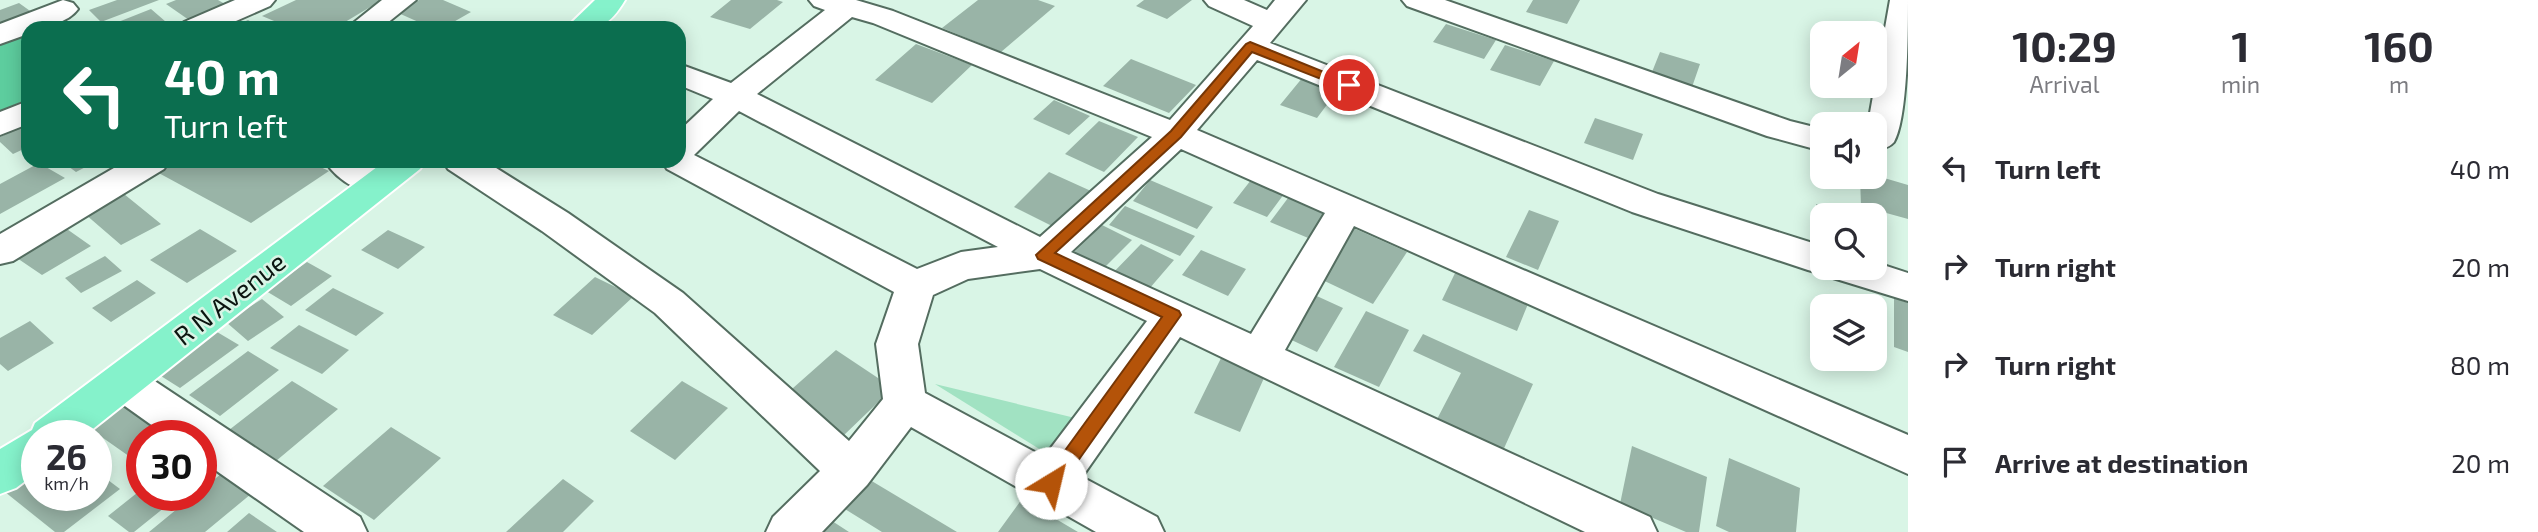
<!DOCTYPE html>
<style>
body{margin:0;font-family:"Exo 2",sans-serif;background:#f2f2f3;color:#2b2b33;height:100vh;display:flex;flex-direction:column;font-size:26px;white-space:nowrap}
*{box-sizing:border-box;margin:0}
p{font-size:23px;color:#7c7c81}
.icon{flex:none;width:38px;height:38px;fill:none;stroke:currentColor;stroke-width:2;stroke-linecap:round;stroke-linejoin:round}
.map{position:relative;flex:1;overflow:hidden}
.drawer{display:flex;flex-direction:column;background:#fff;width:630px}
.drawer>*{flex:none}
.guide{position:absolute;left:21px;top:21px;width:665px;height:147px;border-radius:21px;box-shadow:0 4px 18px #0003;background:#0b6e4f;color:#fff;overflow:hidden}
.needle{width:46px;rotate:30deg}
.buttons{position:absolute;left:1810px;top:21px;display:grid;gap:14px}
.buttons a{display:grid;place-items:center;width:77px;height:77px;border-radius:14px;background:#fff;box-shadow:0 4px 18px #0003;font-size:35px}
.speed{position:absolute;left:21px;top:420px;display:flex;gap:14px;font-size:35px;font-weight:700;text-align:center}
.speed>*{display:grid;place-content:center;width:91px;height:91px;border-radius:50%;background:#fff;box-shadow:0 4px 18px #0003;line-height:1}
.speed small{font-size:18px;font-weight:400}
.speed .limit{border:10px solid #d22;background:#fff;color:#111}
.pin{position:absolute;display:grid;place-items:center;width:60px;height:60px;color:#fff;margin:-30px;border:4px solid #fff;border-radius:50%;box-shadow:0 2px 7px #0007}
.me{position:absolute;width:77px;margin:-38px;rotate:36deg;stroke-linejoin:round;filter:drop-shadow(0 0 5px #0008)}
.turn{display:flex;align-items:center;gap:24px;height:147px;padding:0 28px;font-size:32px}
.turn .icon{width:91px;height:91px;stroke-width:2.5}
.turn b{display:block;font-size:49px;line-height:60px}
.eta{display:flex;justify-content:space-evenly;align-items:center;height:119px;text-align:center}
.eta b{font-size:42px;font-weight:700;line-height:49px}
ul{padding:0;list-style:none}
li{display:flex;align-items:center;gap:21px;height:98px;padding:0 28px}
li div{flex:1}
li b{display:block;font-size:26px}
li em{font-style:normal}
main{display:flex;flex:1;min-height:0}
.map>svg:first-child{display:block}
.green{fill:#a1e2c2}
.water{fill:#5dcd9e}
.building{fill:#99b4a7}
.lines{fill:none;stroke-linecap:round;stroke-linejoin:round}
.minor-casing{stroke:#546d60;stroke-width:4}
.primary-casing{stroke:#fff;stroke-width:4}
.minor{fill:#fff;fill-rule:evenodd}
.primary{fill:#85f2cb;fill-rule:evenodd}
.route{fill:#b45309;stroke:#753606;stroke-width:2}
.labels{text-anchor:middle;stroke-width:5;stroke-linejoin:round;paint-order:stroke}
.street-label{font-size:26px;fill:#0b1510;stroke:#d9f5e6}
</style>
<main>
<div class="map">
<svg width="1908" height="532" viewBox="0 0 1908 532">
<rect width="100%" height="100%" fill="#d9f5e6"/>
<path class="green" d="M 935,384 L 1100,424 L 1070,468 Z"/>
<path class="water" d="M 28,30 L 28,99 L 0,111 L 0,38 Z"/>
<path class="building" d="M 117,0 L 159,0 L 101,22 L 89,10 Z
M 176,0 L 218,0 L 225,4 L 189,20 L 166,4 Z
M 296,0 L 382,0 L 335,28 L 291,28 L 262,16 Z
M 419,0 L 443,0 L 471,12 L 443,28 L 432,28 L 396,12 Z
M 731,0 L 777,0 L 783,2 L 750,29 L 710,17 Z
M 978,0 L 1038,0 L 1055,6 L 1001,52 L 942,28 Z
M 1144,0 L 1192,0 L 1167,19 L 1136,6 Z
M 1533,0 L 1580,0 L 1567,24 L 1526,12 Z
M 19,3 L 33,13 L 0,27 L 0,10 Z
M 151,9 L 173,28 L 103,28 Z
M 248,20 L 262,28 L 230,28 Z
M 1446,24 L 1496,40 L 1484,59 L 1433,42 Z
M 916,44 L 972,65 L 932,103 L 875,80 Z
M 1505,45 L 1554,61 L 1540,86 L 1490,70 Z
M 1660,52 L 1700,64 L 1691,90 L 1650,77 Z
M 1131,59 L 1196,85 L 1169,113 L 1103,86 Z
M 1303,77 L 1338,90 L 1317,118 L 1280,105 Z
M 1054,100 L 1090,116 L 1069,135 L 1033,119 Z
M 1595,118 L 1643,134 L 1633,160 L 1584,143 Z
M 1099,121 L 1138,137 L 1104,172 L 1065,154 Z
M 28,124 L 28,147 L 13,154 L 0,142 L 0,137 Z
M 61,161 L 97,161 L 76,172 Z
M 171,161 L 308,161 L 329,171 L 251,223 L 155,171 Z
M 39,163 L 65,178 L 0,214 L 0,184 Z
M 1049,172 L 1091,191 L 1056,228 L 1014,207 Z
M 1874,175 L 1908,185 L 1908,219 L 1861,206 L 1860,177 Z
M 1150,180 L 1213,207 L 1197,229 L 1133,201 Z
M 1251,180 L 1284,194 L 1267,217 L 1233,203 Z
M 124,194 L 161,224 L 121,245 L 85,214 Z
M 1288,198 L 1330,216 L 1313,240 L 1270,222 Z
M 1816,204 L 1853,215 L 1822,215 L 1822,239 L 1816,237 Z
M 1125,206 L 1195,236 L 1180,256 L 1109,225 Z
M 1529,210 L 1559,221 L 1538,270 L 1506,257 Z
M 1874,221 L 1885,224 L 1886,259 L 1874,255 Z
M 1102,225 L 1132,240 L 1090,282 L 1060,266 Z
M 1349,226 L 1407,252 L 1373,304 L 1312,275 Z
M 64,227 L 91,246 L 42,275 L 14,256 Z
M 200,229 L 237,251 L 187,283 L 150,260 Z
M 388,230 L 425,247 L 398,269 L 361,250 Z
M 1141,244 L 1174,260 L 1143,296 L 1108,278 Z
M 1201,250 L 1246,269 L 1228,296 L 1182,275 Z
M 105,256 L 122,271 L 81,293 L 65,278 Z
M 307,262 L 332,276 L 291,306 L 266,291 Z
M 1457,269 L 1530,299 L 1517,331 L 1442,300 Z
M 595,277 L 634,296 L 592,335 L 553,315 Z
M 137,280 L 156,293 L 111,322 L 92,308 Z
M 333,288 L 384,313 L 356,336 L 305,310 Z
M 1308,292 L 1343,308 L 1317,352 L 1281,335 Z
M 1894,298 L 1908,303 L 1908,352 L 1894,347 Z
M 262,299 L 284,317 L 248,341 L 226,322 Z
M 1366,311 L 1409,330 L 1379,387 L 1334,367 Z
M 30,321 L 54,343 L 8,371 L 0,364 L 0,338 Z
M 299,325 L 349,350 L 322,374 L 270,348 Z
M 212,329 L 239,345 L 180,388 L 153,371 Z
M 1423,334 L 1533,384 L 1501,455 L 1435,423 L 1461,373 L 1413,351 Z
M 836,350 L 893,388 L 843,436 L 784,396 Z
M 248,351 L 279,370 L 220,416 L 189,395 Z
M 1224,352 L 1268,369 L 1240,432 L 1194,413 Z
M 292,381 L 338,409 L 276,461 L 229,430 Z
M 682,381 L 728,408 L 675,460 L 630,431 Z
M 118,403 L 166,436 L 142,436 L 142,453 L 133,459 L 86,426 Z
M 391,427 L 441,458 L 374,520 L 323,486 Z
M 1632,446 L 1707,477 L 1699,532 L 1686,532 L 1620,504 Z
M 201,457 L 215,467 L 201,478 Z
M 1729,458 L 1800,488 L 1796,532 L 1729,532 L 1716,526 Z
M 37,461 L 37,495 L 96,495 L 96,471 L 120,489 L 64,532 L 55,532 L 0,488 Z
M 221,474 L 251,494 L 205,532 L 149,532 L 194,495 L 201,495 L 201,490 Z
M 865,477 L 957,532 L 882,532 L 840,506 Z
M 563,479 L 594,501 L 563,532 L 506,532 Z
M 142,489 L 142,495 L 180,495 L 134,532 L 129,532 L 108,516 Z
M 1022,499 L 1078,532 L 998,532 Z
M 249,513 L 277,532 L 227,532 Z
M 829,519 L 849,532 L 817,532 Z"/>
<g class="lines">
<defs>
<path id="minor" d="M 63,0 L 73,3 L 78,9 C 68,23 44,28 28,28 L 28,34 L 0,44 L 0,24 Z
M 235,0 L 275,0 L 270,6 L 220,28 L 180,28 L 184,22 Z
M 382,0 L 416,0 L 381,28 L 347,28 Z
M 809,0 L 856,0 L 893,11 L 1170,120 L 1253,26 L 1209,6 L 1204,0 L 1244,0 L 1267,10 L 1275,0 L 1306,0 L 1270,43 L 1658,194 L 1822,246 L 1822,268 L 1874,268 L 1874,262 L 1908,273 L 1908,301 L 1833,278 L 1830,271 L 1822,274 L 1808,270 L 1632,212 L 1257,60 L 1197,130 L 1908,435 L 1908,474 L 1354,226 L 1285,350 L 1650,517 L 1657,532 L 1585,532 L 1180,337 L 1082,477 L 1157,517 L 1164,532 L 1096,532 L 911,427 L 867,485 L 822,532 L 766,532 L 773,517 L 820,471 L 655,313 L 542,231 L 448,169 L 443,161 L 485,161 L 568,213 L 683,293 L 849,441 L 883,399 L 876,344 L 894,292 L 667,169 L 662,161 L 679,161 L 679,131 L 713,99 L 679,85 L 679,64 L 731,83 L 825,10 L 814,6 ZM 852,17 L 873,23 L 1152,137 L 1040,237 L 757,94 ZM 739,111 L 998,247 L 961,252 L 917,269 L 694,155 ZM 1181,149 L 1325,213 L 1251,334 L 1071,252 ZM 1040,269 L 1147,321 L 1044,457 L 925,393 L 918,344 L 933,295 L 968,279 Z
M 1402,0 L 1445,0 L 1790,121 L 1822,129 L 1822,151 L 1767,136 L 1407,6 Z
M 1890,0 L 1908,0 C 1908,32 1908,118 1894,142 C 1889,148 1881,149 1874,151 L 1874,124 L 1868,124 Z
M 28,101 L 28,124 L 0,135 L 0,112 Z
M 126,161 L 169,161 L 164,169 L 13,261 L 0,264 L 0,234 Z
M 325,161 C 352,161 379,158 395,184 L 390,192 C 367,199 337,181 325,161 Z
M 123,365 L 138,370 L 360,517 L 367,532 L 304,532 L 201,460 L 201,436 L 167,436 L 108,394 L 102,382 L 108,370 Z"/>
<path id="primary" d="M 595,0 L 625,0 C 607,30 598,28 566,28 Z
M 385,161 L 425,161 L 420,169 L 84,436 L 37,436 L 37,472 L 16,488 L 0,494 L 0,449 L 32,430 L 35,423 Z"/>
</defs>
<use href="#minor" class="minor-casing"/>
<use href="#primary" class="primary-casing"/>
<use href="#minor" class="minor"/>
<use href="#primary" class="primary"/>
</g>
<path class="route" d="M 1250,42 L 1356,85 L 1344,88 L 1252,52 L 1181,137 L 1055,253 L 1179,311 L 1181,315 L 1058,489 L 1045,489 L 1042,483 L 1045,478 L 1162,317 L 1038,259 L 1036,255 L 1171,131 L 1246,44 Z"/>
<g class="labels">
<g class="street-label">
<text transform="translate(230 299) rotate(-38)" y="9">R N Avenue</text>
</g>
</g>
</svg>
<div class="buttons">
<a><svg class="needle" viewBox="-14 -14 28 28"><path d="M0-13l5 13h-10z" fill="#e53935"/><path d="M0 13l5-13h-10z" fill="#7c7c81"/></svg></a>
<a><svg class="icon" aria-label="sound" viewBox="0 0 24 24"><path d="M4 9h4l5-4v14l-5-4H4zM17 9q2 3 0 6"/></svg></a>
<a><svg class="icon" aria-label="search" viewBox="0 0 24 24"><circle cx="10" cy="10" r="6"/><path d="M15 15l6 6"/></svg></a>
<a><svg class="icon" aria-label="layers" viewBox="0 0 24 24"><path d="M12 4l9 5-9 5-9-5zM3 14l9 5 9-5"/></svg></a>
</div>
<div class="speed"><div>26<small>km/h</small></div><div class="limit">30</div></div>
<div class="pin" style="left:1349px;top:85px;background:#d93025"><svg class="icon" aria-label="arrive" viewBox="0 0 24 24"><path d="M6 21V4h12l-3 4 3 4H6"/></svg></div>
<svg class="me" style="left:1051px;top:483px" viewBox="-20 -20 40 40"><circle r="19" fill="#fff"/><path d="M0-13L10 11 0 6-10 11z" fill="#b45309"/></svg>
<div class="guide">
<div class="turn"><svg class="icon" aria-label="left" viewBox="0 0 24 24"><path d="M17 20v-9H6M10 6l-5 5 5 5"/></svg><div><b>40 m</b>Turn left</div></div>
</div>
</div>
<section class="drawer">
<div class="eta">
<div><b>10:29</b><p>Arrival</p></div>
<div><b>1</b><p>min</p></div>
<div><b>160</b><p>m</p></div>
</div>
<ul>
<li><svg class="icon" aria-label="left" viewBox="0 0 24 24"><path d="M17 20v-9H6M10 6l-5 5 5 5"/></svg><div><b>Turn left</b></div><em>40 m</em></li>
<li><svg class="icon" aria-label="right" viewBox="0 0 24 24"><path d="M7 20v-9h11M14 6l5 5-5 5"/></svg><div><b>Turn right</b></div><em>20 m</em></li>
<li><svg class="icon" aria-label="right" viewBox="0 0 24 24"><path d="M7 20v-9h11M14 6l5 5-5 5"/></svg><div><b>Turn right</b></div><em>80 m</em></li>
<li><svg class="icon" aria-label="arrive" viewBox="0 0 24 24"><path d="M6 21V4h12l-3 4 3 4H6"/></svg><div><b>Arrive at destination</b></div><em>20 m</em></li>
</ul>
</section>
</main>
